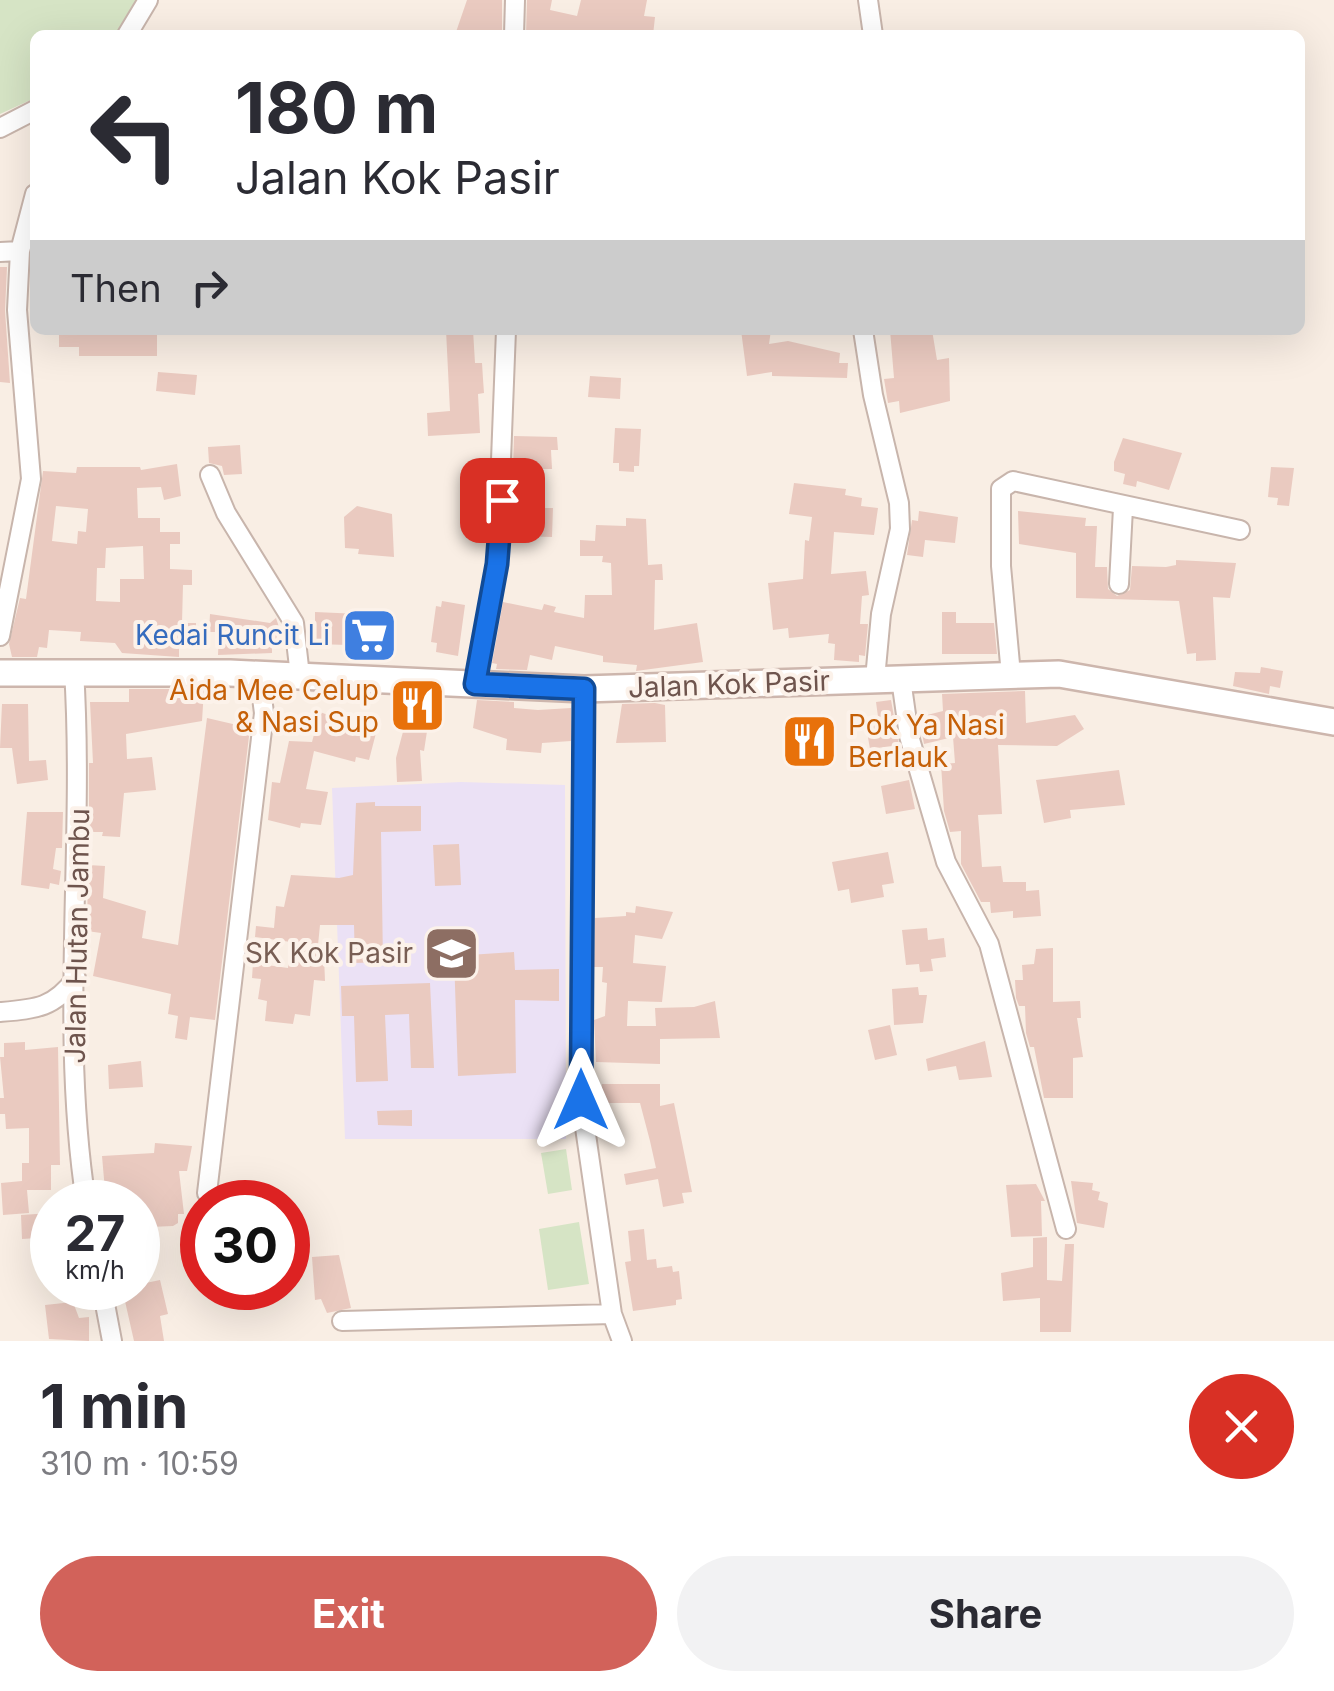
<!DOCTYPE html>
<meta charset="utf-8">
<style>
body{margin:0;font-family:Inter,sans-serif;background:#f2f2f3;color:#2b2b33;height:100vh;display:flex;flex-direction:column;font-size:38px;white-space:nowrap}
*{box-sizing:border-box;margin:0}
p{font-size:32px;color:#7c7c81}
.icon{flex:none;width:55px;height:55px;fill:none;stroke:currentColor;stroke-width:2;stroke-linecap:round;stroke-linejoin:round}
.map{position:relative;height:1341px;overflow:hidden}
.drawer{display:flex;flex-direction:column;background:#fff;flex:1}
.drawer>*{flex:none}
.banner{position:absolute;left:30px;top:30px;width:1275px;height:305px;border-radius:15px;box-shadow:0 10px 40px #0002;background:#fff;color:#2b2b33;overflow:hidden}
.speed{position:absolute;left:30px;top:1180px;display:flex;gap:20px;font-size:50px;font-weight:700;text-align:center}
.speed>*{display:grid;place-content:center;width:130px;height:130px;border-radius:50%;background:#fff;box-shadow:0 10px 40px #0002;line-height:1}
.speed small{font-size:25px;font-weight:400}
.speed .limit{border:15px solid #d22;background:#fff;color:#111}
.pin{position:absolute;display:grid;place-items:center;width:85px;height:85px;color:#fff;margin:-42px;border-radius:20px;box-shadow:0 5px 15px #0006}
.me{position:absolute;width:110px;margin:-55px;rotate:0deg;stroke-linejoin:round;filter:drop-shadow(0 0 8px #0008)}
.turn{display:flex;align-items:center;gap:35px;height:210px;padding:0 40px;font-size:45px}
.turn .icon{width:130px;height:130px;stroke-width:2.5}
.turn b{display:block;font-size:70px;line-height:85px}
.then{display:flex;align-items:center;height:95px;padding:0 40px;background:#0003;gap:20px;font-size:38px}
.round{display:grid;place-items:center;flex:none;width:105px;height:105px;border-radius:52px;background:#f2f2f3}
.summary{display:flex;align-items:center;justify-content:space-between;height:170px;padding:0 40px}
h1{font-size:60px;font-weight:700;line-height:75px}
.action{display:flex;gap:20px;margin-top:auto;padding:20px 40px}
.action a{flex:1;height:115px;border-radius:60px;background:#d2625a;color:#fff;font-size:40px;font-weight:700;line-height:115px;text-align:center}
.action a+a{background:#f2f2f3;color:#2b2b33}
.map>svg:first-child{display:block}
.education{fill:#ebe1f5}
.green{fill:#d6e4c5}
.building{fill:#eacac0;fill-rule:evenodd}
.lines{fill:none;stroke-linecap:round;stroke-linejoin:round}
.street-casing{stroke:#c8b5ac;stroke-width:22}
.secondary-casing{stroke:#cdb6ad;stroke-width:30}
.street{stroke:#fff;stroke-width:18}
.secondary{stroke:#fff;stroke-width:25}
.route-casing{stroke:#114b97;stroke-width:25}
.route{stroke:#1a73e8;stroke-width:18}
.labels{text-anchor:middle;stroke-width:8;stroke-linejoin:round;paint-order:stroke}
.shop-label{font-size:28px;fill:#366cbe;stroke:#fcf2ea;text-anchor:end}
.street-label{font-size:28px;fill:#6e544d;stroke:#fcf2ea}
.food-label{font-size:28px;fill:#c56008;stroke:#fcf2ea;text-anchor:end}
.education-label{font-size:28px;fill:#785e54;stroke:#fcf2ea;text-anchor:end}
</style>
<div class="map">
<svg width="1334" height="1341" viewBox="0 0 1334 1341">
<rect width="100%" height="100%" fill="#f9eee4"/>
<path class="education" d="M 461,782 L 565,785 L 566,1139 L 345,1139 L 332,788 Z"/>
<path class="green" d="M 0,0 L 137,0 L 116,35 L 35,35 L 35,98 L 0,114 Z
M 566,1149 L 572,1190 L 548,1194 L 541,1153 Z
M 579,1222 L 589,1284 L 548,1290 L 539,1229 Z"/>
<path class="building" d="M 467,0 L 502,0 L 502,35 L 456,32 Z
M 527,0 L 552,0 L 550,10 L 577,16 L 581,0 L 647,0 L 644,16 L 655,17 L 653,35 L 526,35 Z
M 0,267 L 7,267 L 5,311 L 10,383 L 0,382 Z
M 59,330 L 157,330 L 157,356 L 79,356 L 79,347 L 59,347 Z
M 446,330 L 473,330 L 475,363 L 482,363 L 483,379 L 484,393 L 478,394 L 480,433 L 428,436 L 427,413 L 450,411 Z
M 741,330 L 771,330 L 769,344 L 788,341 L 840,353 L 839,363 L 848,363 L 847,378 L 772,376 L 772,372 L 747,376 Z
M 890,330 L 932,330 L 937,360 L 949,358 L 950,401 L 900,413 L 899,401 L 888,403 L 884,379 L 894,378 Z
M 158,372 L 197,375 L 195,395 L 156,391 Z
M 590,376 L 621,378 L 620,399 L 588,397 Z
M 615,428 L 641,429 L 639,466 L 634,466 L 634,472 L 619,471 L 619,463 L 613,463 Z
M 514,436 L 557,437 L 558,450 L 551,450 L 552,469 L 541,469 L 538,508 L 553,508 L 552,537 L 511,536 Z
M 1123,438 L 1182,453 L 1169,490 L 1137,481 L 1136,487 L 1123,484 L 1125,474 L 1114,471 L 1114,462 Z
M 240,445 L 242,474 L 224,475 L 222,466 L 209,463 L 208,447 Z
M 177,464 L 181,496 L 164,500 L 161,487 L 137,488 L 138,518 L 160,518 L 160,532 L 180,532 L 180,544 L 170,544 L 170,569 L 192,570 L 192,585 L 183,585 L 182,623 L 196,623 L 196,645 L 179,645 L 179,657 L 122,653 L 115,643 L 80,641 L 81,632 L 49,630 L 47,648 L 39,647 L 37,657 L 12,657 L 9,644 L 20,598 L 26,599 L 43,471 L 76,473 L 77,467 L 140,467 L 141,470 ZM 56,506 L 88,509 L 86,532 L 78,531 L 77,544 L 52,541 ZM 143,546 L 144,579 L 120,579 L 120,602 L 96,601 L 97,568 L 105,568 L 106,548 Z
M 1271,467 L 1294,468 L 1289,506 L 1277,505 L 1278,498 L 1268,497 Z
M 794,483 L 846,489 L 845,495 L 862,498 L 861,506 L 878,508 L 874,535 L 834,532 L 831,574 L 866,571 L 869,595 L 862,596 L 860,624 L 868,624 L 865,656 L 859,655 L 859,662 L 834,660 L 835,644 L 828,643 L 829,634 L 789,638 L 788,628 L 773,630 L 768,583 L 803,579 L 805,540 L 809,541 L 812,517 L 789,514 Z
M 357,506 L 392,514 L 394,557 L 358,554 L 359,549 L 345,548 L 344,517 Z
M 919,511 L 958,517 L 955,543 L 925,540 L 923,557 L 907,555 L 912,520 L 918,521 Z
M 1018,511 L 1086,518 L 1085,526 L 1097,526 L 1095,567 L 1107,567 L 1108,589 L 1117,596 L 1130,590 L 1132,566 L 1166,567 L 1176,565 L 1176,560 L 1236,563 L 1230,598 L 1213,597 L 1216,660 L 1196,661 L 1196,653 L 1187,654 L 1179,601 L 1076,598 L 1076,553 L 1019,544 Z
M 626,518 L 646,519 L 648,565 L 662,564 L 663,580 L 655,580 L 654,630 L 697,623 L 703,662 L 636,671 L 637,665 L 603,662 L 603,656 L 555,646 L 552,660 L 530,655 L 527,670 L 496,669 L 497,664 L 492,663 L 503,602 L 542,610 L 544,604 L 556,607 L 554,612 L 584,618 L 585,595 L 612,595 L 611,563 L 602,562 L 603,556 L 580,556 L 580,540 L 595,541 L 596,525 L 626,526 Z
M 442,601 L 465,605 L 458,656 L 436,652 L 437,643 L 431,642 L 436,606 L 441,607 Z
M 315,612 L 382,615 L 381,646 L 315,644 Z
M 942,612 L 956,612 L 956,623 L 994,623 L 997,654 L 942,654 Z
M 210,614 L 270,623 L 276,618 L 284,642 L 272,643 L 272,653 L 218,655 L 219,632 L 209,632 Z
M 1261,667 L 1283,671 L 1280,688 L 1270,686 L 1269,694 L 1233,686 L 1235,672 L 1260,673 Z
M 129,689 L 204,689 L 202,721 L 126,734 L 127,759 L 152,757 L 156,790 L 124,793 L 120,837 L 102,836 L 103,832 L 89,832 L 89,763 L 93,763 L 90,702 L 129,702 Z
M 1025,691 L 1026,723 L 1075,715 L 1084,729 L 1057,746 L 998,745 L 1002,814 L 978,815 L 982,867 L 1001,866 L 1003,882 L 1026,882 L 1026,891 L 1039,890 L 1041,916 L 1013,918 L 1013,911 L 991,913 L 990,902 L 981,902 L 961,864 L 961,831 L 950,832 L 944,811 L 941,764 L 955,763 L 953,737 L 924,744 L 919,717 L 943,711 L 942,694 Z
M 412,698 L 431,705 L 424,751 L 420,750 L 422,781 L 397,782 L 396,758 Z
M 477,700 L 514,702 L 514,708 L 538,710 L 571,708 L 571,741 L 542,743 L 541,753 L 506,750 L 507,739 L 473,728 Z
M 891,700 L 899,745 L 870,749 L 866,726 L 879,724 L 876,702 Z
M 655,703 L 665,705 L 666,742 L 616,743 L 622,704 Z
M 2,704 L 28,704 L 29,761 L 46,760 L 48,780 L 17,784 L 12,748 L 0,748 Z
M 320,712 L 376,733 L 369,760 L 356,757 L 355,762 L 314,751 L 306,789 L 328,792 L 321,825 L 301,823 L 300,828 L 268,820 L 272,782 L 280,783 L 289,741 L 312,742 Z
M 207,718 L 250,728 L 215,1020 L 190,1017 L 187,1040 L 175,1038 L 178,1016 L 168,1014 L 171,994 L 93,976 L 101,933 L 87,931 L 88,865 L 105,866 L 103,898 L 146,911 L 142,938 L 178,945 Z
M 834,723 L 835,757 L 785,759 L 784,725 Z
M 1119,770 L 1125,805 L 1070,810 L 1071,818 L 1044,823 L 1036,780 Z
M 909,780 L 915,809 L 886,814 L 881,786 Z
M 375,802 L 375,806 L 421,806 L 421,831 L 381,832 L 383,962 L 355,963 L 354,925 L 320,925 L 317,955 L 324,956 L 325,981 L 314,980 L 310,1016 L 295,1014 L 293,1024 L 265,1021 L 267,1001 L 258,999 L 261,979 L 252,978 L 253,963 L 288,968 L 291,942 L 255,937 L 256,926 L 274,928 L 276,906 L 284,907 L 291,875 L 339,878 L 353,875 L 356,803 Z
M 27,812 L 63,812 L 62,848 L 56,848 L 53,869 L 61,871 L 59,885 L 50,883 L 49,889 L 21,885 Z
M 459,844 L 461,885 L 435,886 L 433,845 Z
M 888,852 L 894,883 L 882,885 L 884,897 L 851,903 L 849,889 L 838,891 L 832,862 Z
M 636,906 L 673,912 L 662,939 L 635,935 L 633,963 L 666,966 L 662,1002 L 628,1001 L 627,1026 L 656,1026 L 655,1008 L 694,1007 L 715,1001 L 720,1038 L 660,1039 L 660,1064 L 596,1062 L 594,1020 L 605,1016 L 607,983 L 602,982 L 603,967 L 594,967 L 595,918 L 626,916 L 626,912 L 635,913 Z
M 927,928 L 928,940 L 944,938 L 946,957 L 931,959 L 933,971 L 920,972 L 919,964 L 906,965 L 902,930 Z
M 1053,948 L 1053,1002 L 1080,1001 L 1081,1018 L 1077,1018 L 1083,1057 L 1073,1058 L 1073,1098 L 1044,1098 L 1034,1047 L 1030,1047 L 1026,1033 L 1025,1006 L 1019,1006 L 1016,998 L 1015,980 L 1023,980 L 1022,965 L 1034,964 L 1036,949 Z
M 514,952 L 515,970 L 559,969 L 559,1001 L 515,1000 L 516,1073 L 458,1076 L 454,956 Z
M 430,983 L 434,1068 L 411,1068 L 409,1014 L 385,1015 L 388,1081 L 356,1082 L 354,1016 L 342,1016 L 341,986 Z
M 918,987 L 919,995 L 927,995 L 923,1023 L 894,1025 L 892,989 Z
M 890,1025 L 897,1055 L 875,1060 L 868,1030 Z
M 985,1041 L 992,1077 L 959,1080 L 956,1066 L 928,1071 L 926,1059 Z
M 25,1042 L 25,1050 L 58,1047 L 60,1165 L 51,1165 L 51,1190 L 27,1190 L 29,1213 L 3,1215 L 1,1183 L 22,1181 L 22,1163 L 29,1163 L 29,1128 L 6,1129 L 5,1114 L 0,1114 L 0,1098 L 4,1098 L 0,1057 L 4,1057 L 4,1043 Z
M 141,1061 L 143,1087 L 109,1089 L 108,1065 Z
M 602,1084 L 660,1084 L 660,1106 L 674,1103 L 692,1192 L 682,1193 L 684,1203 L 663,1207 L 658,1179 L 626,1185 L 624,1174 L 656,1168 L 650,1141 L 640,1103 L 602,1103 Z
M 412,1110 L 412,1126 L 378,1125 L 377,1111 Z
M 155,1143 L 192,1146 L 187,1171 L 179,1171 L 184,1214 L 178,1214 L 178,1223 L 173,1226 L 150,1227 L 155,1258 L 138,1261 L 138,1202 L 106,1202 L 102,1156 L 154,1153 Z
M 1071,1181 L 1093,1183 L 1092,1190 L 1100,1192 L 1098,1200 L 1108,1203 L 1104,1228 L 1077,1223 Z
M 1036,1184 L 1045,1201 L 1041,1201 L 1042,1236 L 1011,1237 L 1006,1185 Z
M 52,1213 L 52,1237 L 22,1239 L 21,1215 Z
M 644,1229 L 647,1260 L 656,1259 L 657,1268 L 672,1266 L 673,1272 L 679,1271 L 682,1299 L 676,1300 L 676,1305 L 633,1311 L 625,1262 L 631,1261 L 628,1231 Z
M 1047,1237 L 1047,1280 L 1062,1281 L 1065,1244 L 1074,1244 L 1071,1332 L 1040,1332 L 1040,1298 L 1003,1301 L 1001,1273 L 1033,1267 L 1033,1238 Z
M 339,1255 L 351,1308 L 327,1313 L 321,1299 L 315,1300 L 312,1257 Z
M 160,1280 L 168,1314 L 160,1316 L 164,1341 L 134,1341 L 122,1288 Z
M 73,1302 L 79,1318 L 89,1317 L 89,1341 L 49,1339 L 45,1305 Z"/>
<g class="lines">
<defs>
<path id="street" d="M 868,0 L 873,35
M 127,35 L 148,0
M 514,35 L 515,0
M 0,128 L 35,110
M 0,252 L 20,251
M 863,330 L 873,395 L 899,503 L 900,529 L 881,614 L 875,679
M 210,475 L 226,513 L 294,623 L 300,676
M 1119,584 L 1123,508
M 0,636 L 31,479 L 17,310 L 20,251 L 35,194
M 74,670 C 85,847 59,1027 86,1202
M 1011,675 L 1001,566 L 1001,489 L 1013,481 L 1240,530
M 901,679 L 909,736 L 946,862 L 989,944 L 1066,1229
M 475,684 L 497,564 L 506,330
M 584,689 L 581,1100 L 612,1314 L 622,1341
M 0,1012 C 36,1009 54,1008 76,978
M 207,1193 L 264,713 L 259,674
M 102,1288 L 112,1341
M 342,1321 L 612,1314"/>
<path id="secondary" d="M 0,673 L 230,673 L 584,689 L 1059,674 L 1334,722"/>
</defs>
<use href="#street" class="street-casing"/>
<use href="#secondary" class="secondary-casing"/>
<use href="#street" class="street"/>
<use href="#secondary" class="secondary"/>
</g>
<g class="lines">
<defs>
<path id="route" d="M 502,500 L 497,564 L 475,684 L 584,689 L 581,1100"/>
</defs>
<use href="#route" class="route-casing"/>
<use href="#route" class="route"/>
</g>
<defs>
<symbol id="supermarket-square" viewBox="-11 -11 22 22"><rect x="-9" y="-9" width="18" height="18" rx="4" fill="#3f7fe0" stroke="#fcf2ea"/><path d="M-6-5.5h2.5l.6 2H6L4.5 2H-2.5L-4.4-4H-6ZM-1.5 3.2a1.3 1.3 0 1 0 .1 0ZM3 3.2a1.3 1.3 0 1 0 .1 0Z" fill="#fff"/></symbol>
<symbol id="restaurant-square" viewBox="-11 -11 22 22"><rect x="-9" y="-9" width="18" height="18" rx="4" fill="#e8710a" stroke="#fcf2ea"/><path d="M-5-6h1v4h1v-4h1v4h1v-4h1v5L-1.5 .5V6h-2V.5L-5-1ZM5-6V6H3V1.5H1.5Q1.5-4 5-6Z" fill="#fff"/></symbol>
<symbol id="school-square" viewBox="-11 -11 22 22"><rect x="-9" y="-9" width="18" height="18" rx="4" fill="#8d6e63" stroke="#fcf2ea"/><path d="M0-5L7-2L0 1L-7-2ZM-4 1L0 2.5L4 1V4Q0 6-4 4Z" fill="#fff"/></symbol>
</defs>
<g fill-rule="evenodd">
<use href="#supermarket-square" x="338" y="604" width="63" height="63"/>
<use href="#restaurant-square" x="386" y="674" width="63" height="63"/>
<use href="#restaurant-square" x="778" y="710" width="63" height="63"/>
<use href="#school-square" x="420" y="922" width="63" height="63"/>
</g>
<g class="labels">
<g class="shop-label">
<text x="330" y="645">Kedai Runcit Li</text>
</g>
<g class="street-label">
<text transform="translate(729 684) rotate(-2)" y="10">Jalan Kok Pasir</text>
<text transform="translate(77 936) rotate(-89)" y="10">Jalan Hutan Jambu</text>
</g>
<g class="food-label">
<text x="379" y="700">Aida Mee Celup<tspan x="379" dy="32">&amp; Nasi Sup</tspan></text>
<text x="848" y="735" text-anchor="start">Pok Ya Nasi<tspan x="848" dy="32">Berlauk</tspan></text>
</g>
<g class="education-label">
<text x="413" y="963">SK Kok Pasir</text>
</g>
</g>
</svg>
<div class="speed"><div>27<small>km/h</small></div><div class="limit">30</div></div>
<div class="pin" style="left:502px;top:500px;background:#d93025"><svg class="icon" aria-label="arrive" viewBox="0 0 24 24"><path d="M6 21V4h12l-3 4 3 4H6"/></svg></div>
<svg class="me" style="left:581px;top:1100px" viewBox="-20 -20 40 40"><path d="M0-17L14 15 0 8-14 15z" fill="#1a73e8" stroke="#fff" stroke-width="4"/></svg>
<div class="banner">
<div class="turn"><svg class="icon" aria-label="left" viewBox="0 0 24 24"><path d="M17 20v-9H6M10 6l-5 5 5 5"/></svg><div><b>180 m</b>Jalan Kok Pasir</div></div>
<div class="then">Then<svg class="icon" aria-label="right" viewBox="0 0 24 24"><path d="M7 20v-9h11M14 6l5 5-5 5"/></svg></div>
</div>
</div>
<section class="drawer">
<div class="summary"><div><h1>1 min</h1><p>310 m · 10:59</p></div><a class="round" style="background:#d93025;color:#fff"><svg class="icon" aria-label="close" viewBox="0 0 24 24"><path d="M6 6l12 12M18 6L6 18"/></svg></a></div>
<div class="action"><a>Exit</a><a>Share</a></div>
</section>
